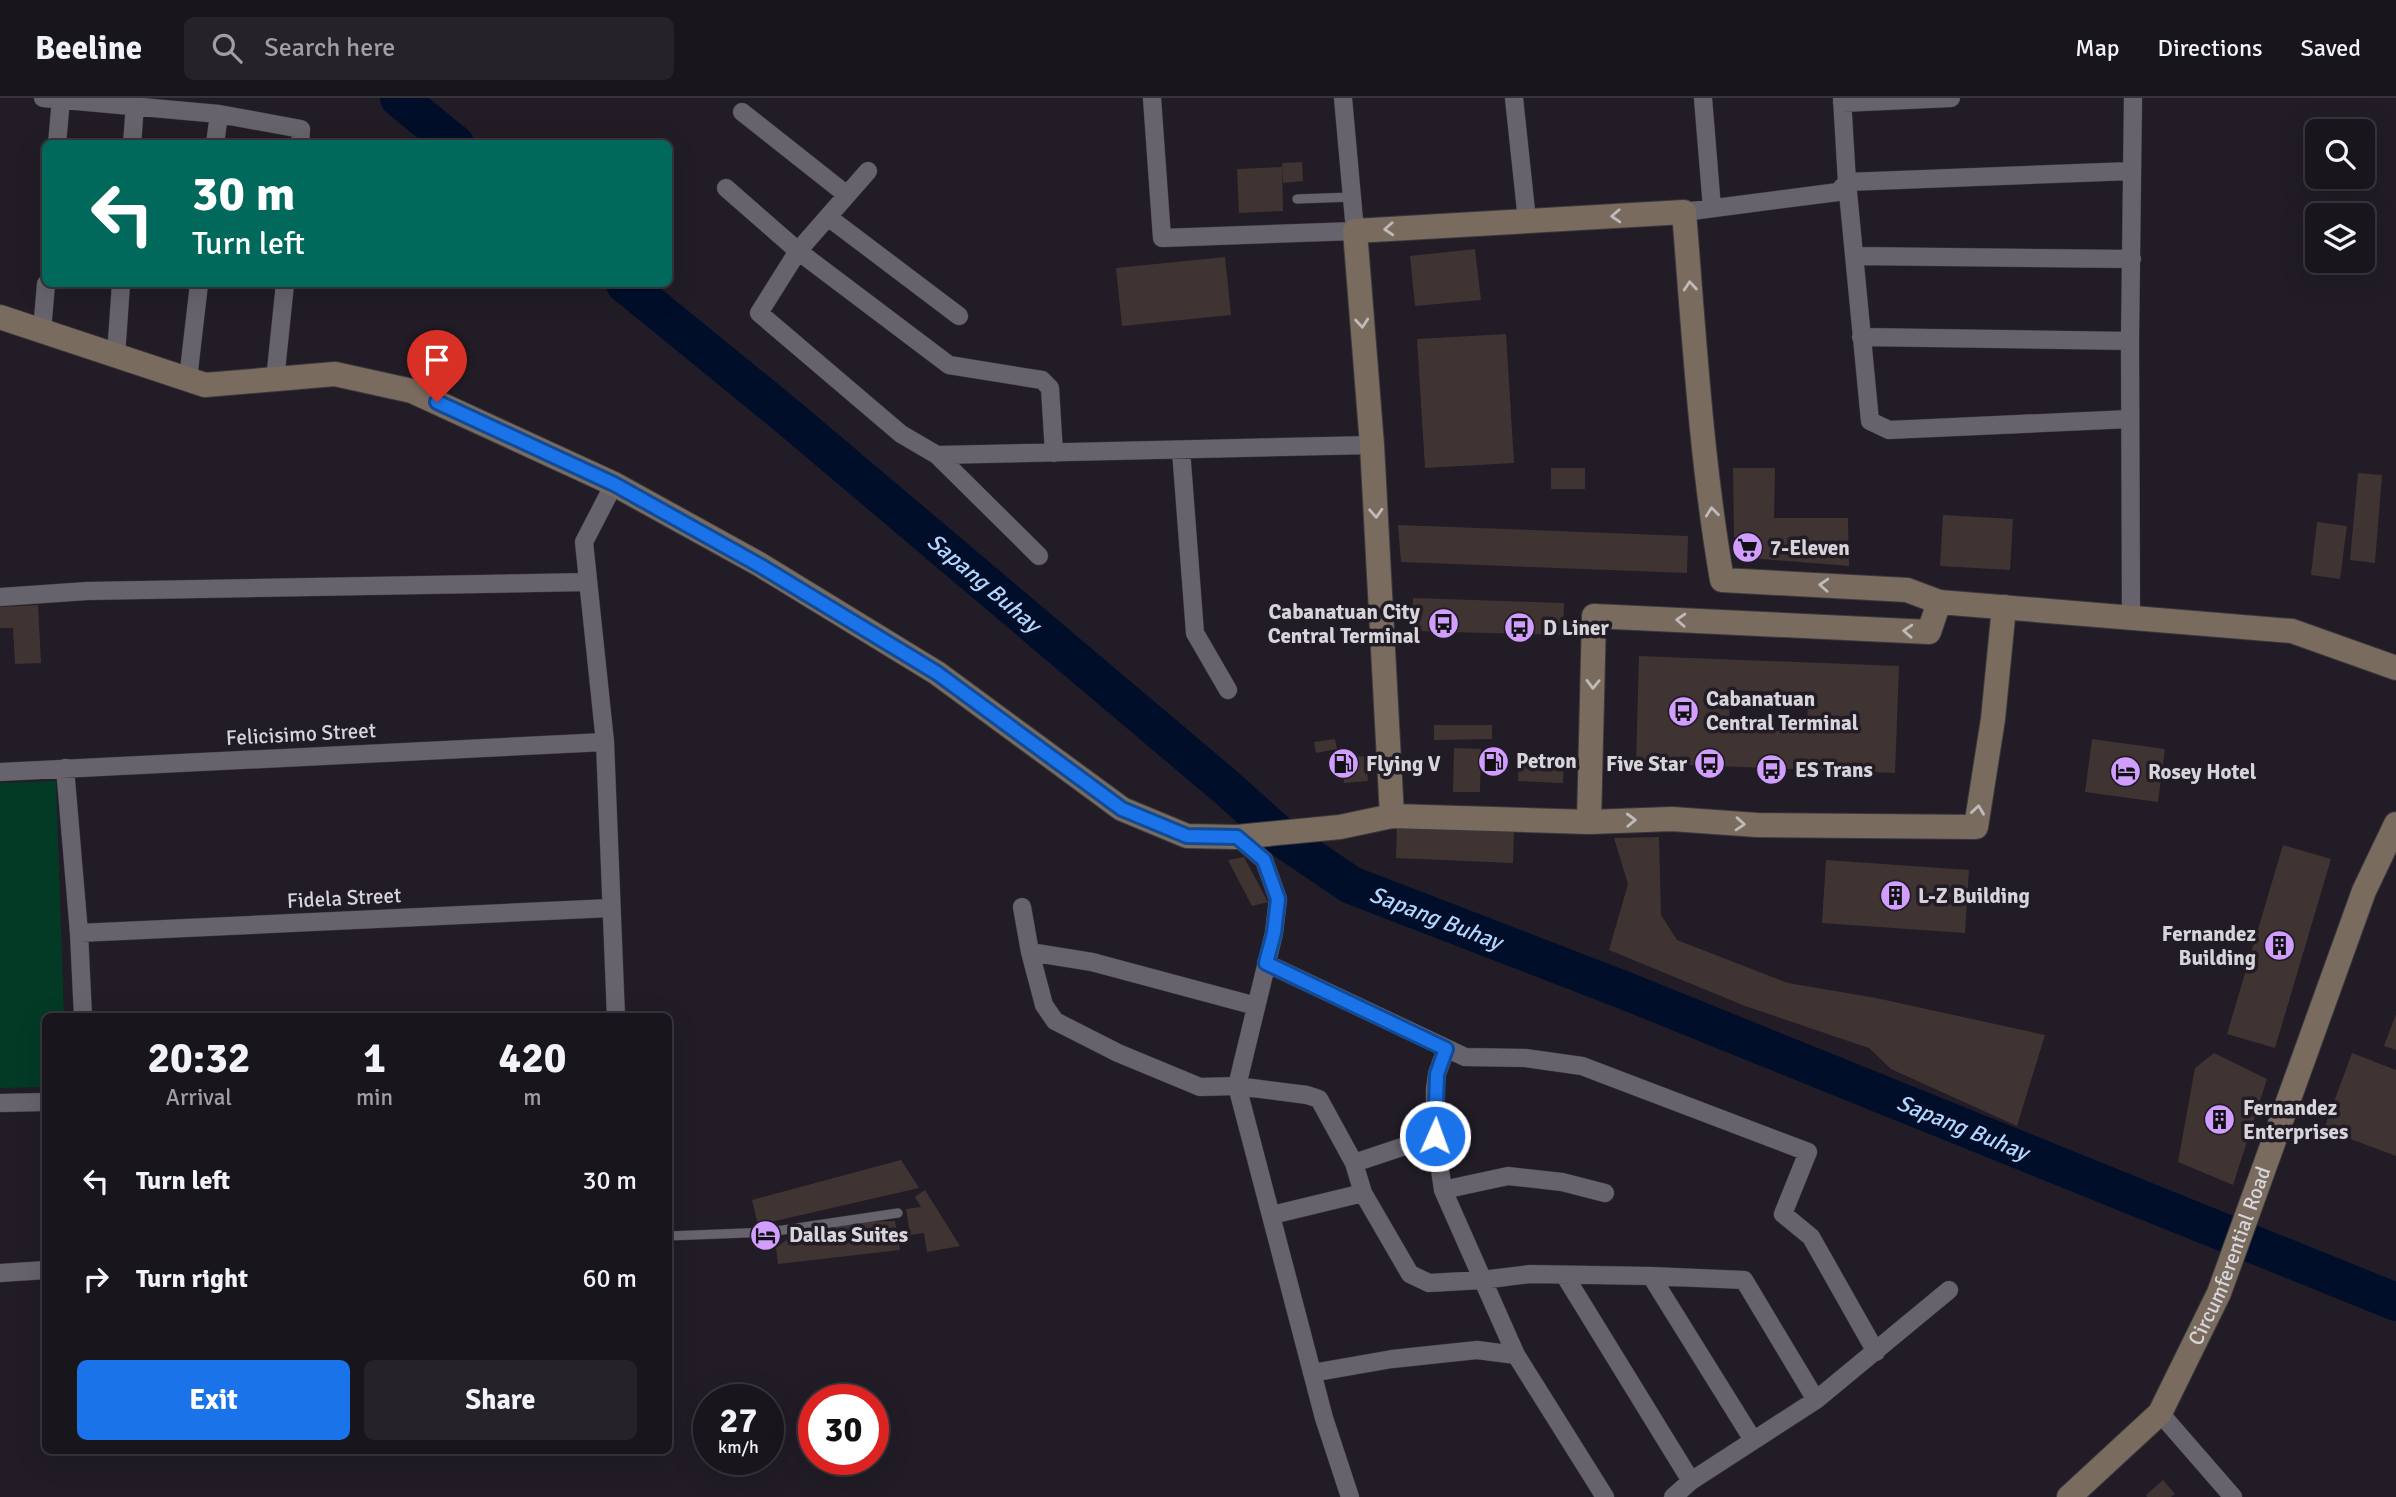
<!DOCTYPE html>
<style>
body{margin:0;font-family:Signika,sans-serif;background:#262229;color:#f1f3f6;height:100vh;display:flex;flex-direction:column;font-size:26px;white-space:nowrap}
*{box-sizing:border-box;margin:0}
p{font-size:23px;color:#9f9fa3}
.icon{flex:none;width:38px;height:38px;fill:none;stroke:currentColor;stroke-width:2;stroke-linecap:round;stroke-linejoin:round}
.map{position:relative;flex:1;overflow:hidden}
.panel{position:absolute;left:42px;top:915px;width:630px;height:441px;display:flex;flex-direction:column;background:#19151c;border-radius:10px;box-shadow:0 7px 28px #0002,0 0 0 2px #37343b}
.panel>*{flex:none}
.guide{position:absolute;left:42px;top:42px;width:630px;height:147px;border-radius:10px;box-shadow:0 7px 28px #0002,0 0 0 2px #37343b;background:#00695c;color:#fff;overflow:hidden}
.buttons{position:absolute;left:2305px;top:21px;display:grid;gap:14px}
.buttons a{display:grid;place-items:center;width:70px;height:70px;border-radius:10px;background:#19151c;box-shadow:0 7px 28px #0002,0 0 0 2px #37343b;font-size:35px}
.speed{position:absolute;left:693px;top:1286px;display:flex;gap:14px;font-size:35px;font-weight:700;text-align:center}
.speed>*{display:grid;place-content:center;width:91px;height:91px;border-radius:50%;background:#19151c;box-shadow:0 7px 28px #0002,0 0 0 2px #37343b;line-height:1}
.speed small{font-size:18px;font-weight:400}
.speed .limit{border:10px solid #d22;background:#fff;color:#111}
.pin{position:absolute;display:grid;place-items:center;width:60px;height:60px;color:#fff;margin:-72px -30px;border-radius:50% 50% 50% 0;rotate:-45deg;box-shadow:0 0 7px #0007}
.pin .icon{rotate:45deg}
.me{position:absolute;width:77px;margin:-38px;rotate:2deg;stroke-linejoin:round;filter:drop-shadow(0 0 5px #0008)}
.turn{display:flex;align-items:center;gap:24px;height:147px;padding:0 35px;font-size:32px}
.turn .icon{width:91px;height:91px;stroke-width:2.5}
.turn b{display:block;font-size:49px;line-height:60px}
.eta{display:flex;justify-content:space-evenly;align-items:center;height:119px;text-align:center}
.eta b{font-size:42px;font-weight:700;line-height:49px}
.cta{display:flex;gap:14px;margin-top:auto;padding:14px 35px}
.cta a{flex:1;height:80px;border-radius:10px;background:#1a73e8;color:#fff;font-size:28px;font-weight:700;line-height:80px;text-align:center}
.cta a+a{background:#262229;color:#f1f3f6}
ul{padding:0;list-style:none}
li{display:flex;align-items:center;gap:21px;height:98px;padding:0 35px}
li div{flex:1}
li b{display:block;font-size:26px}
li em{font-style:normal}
header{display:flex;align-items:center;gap:42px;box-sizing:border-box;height:98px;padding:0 35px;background:#19151c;border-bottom:2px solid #37343b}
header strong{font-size:33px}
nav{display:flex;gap:38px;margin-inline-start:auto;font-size:24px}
.search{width:490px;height:63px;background:#262229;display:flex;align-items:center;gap:18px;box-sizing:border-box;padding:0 24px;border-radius:10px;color:#9f9fa3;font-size:26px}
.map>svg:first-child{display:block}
.green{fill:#023a26}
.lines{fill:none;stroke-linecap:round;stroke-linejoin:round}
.river{stroke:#000e2a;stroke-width:38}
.building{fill:#3f3431;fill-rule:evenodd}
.lane-casing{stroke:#3b383f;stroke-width:10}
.street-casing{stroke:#3b383f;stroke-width:19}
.secondary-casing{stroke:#3b383f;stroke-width:26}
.lane{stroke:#67636d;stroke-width:9}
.street{stroke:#67636d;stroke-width:18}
.secondary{stroke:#796c5e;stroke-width:24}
.oneway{stroke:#c0bbbb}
.route-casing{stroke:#114b97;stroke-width:18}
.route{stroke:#1a73e8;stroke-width:12}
.labels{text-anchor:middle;stroke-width:7;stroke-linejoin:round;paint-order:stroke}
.poi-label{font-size:21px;font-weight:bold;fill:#d7d5da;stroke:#211c25;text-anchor:start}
.street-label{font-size:21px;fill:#d7d5da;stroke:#211c25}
.water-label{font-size:23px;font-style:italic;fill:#b4d6fe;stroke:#211c25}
</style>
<header>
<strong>Beeline</strong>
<div class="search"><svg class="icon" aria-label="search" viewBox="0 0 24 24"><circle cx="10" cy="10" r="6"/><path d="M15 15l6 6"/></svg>Search here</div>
<nav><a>Map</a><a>Directions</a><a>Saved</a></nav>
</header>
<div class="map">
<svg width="2396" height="1399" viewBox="0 0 2396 1399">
<rect width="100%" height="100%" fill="#211c25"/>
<path class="green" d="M 56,683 L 64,919 L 46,919 L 45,989 L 0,990 L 0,685 Z"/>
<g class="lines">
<g class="river">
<path d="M 399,0 L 455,46"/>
<path id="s1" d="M 625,186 L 787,318 L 1226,689 L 1286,743 L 1351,787 L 1626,893 L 2396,1204"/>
</g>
</g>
<path class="building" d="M 1302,64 L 1303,83 L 1283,85 L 1282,65 Z
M 1282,69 L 1283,113 L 1239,115 L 1237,71 Z
M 1475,151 L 1481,202 L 1415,208 L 1410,158 Z
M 1225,159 L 1231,217 L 1122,228 L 1116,170 Z
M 1506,236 L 1514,365 L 1425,370 L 1417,241 Z
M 1551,370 L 1585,370 L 1585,391 L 1551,391 Z
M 1733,370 L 1775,370 L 1774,420 L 1848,420 L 1849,468 L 1750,460 L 1734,438 Z
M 2358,375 L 2382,377 L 2375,465 L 2350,462 Z
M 1943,417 L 2013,421 L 2010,472 L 1940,468 Z
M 2317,424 L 2347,428 L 2340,481 L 2311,477 Z
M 1398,427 L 1688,438 L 1687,475 L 1401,464 Z
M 1413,500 L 1564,505 L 1563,537 L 1412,533 Z
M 38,507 L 41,565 L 15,566 L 13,530 L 0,530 L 0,509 Z
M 1639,558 L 1899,568 L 1895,675 L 1636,665 ZM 1730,592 L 1808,595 L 1807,634 L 1729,631 Z
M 1434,627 L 1492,627 L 1492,641 L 1434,642 Z
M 1335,641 L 1337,651 L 1316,655 L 1314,644 Z
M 2092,641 L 2165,651 L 2158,704 L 2085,694 Z
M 1454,650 L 1481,651 L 1480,694 L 1453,694 Z
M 1519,657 L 1564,659 L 1563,685 L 1518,683 Z
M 1366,658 L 1368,683 L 1344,685 L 1342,660 Z
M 1397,728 L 1514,734 L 1513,765 L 1396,760 Z
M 1659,739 L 1661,817 L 1677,842 L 1788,885 L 1876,900 L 2045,937 L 2017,1028 L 1891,971 L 1869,950 L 1745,908 L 1609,852 L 1628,786 L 1614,740 Z
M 2283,747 L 2331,761 L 2275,950 L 2227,936 Z
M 1244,759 L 1268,804 L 1252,808 L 1228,762 Z
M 1826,762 L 1969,772 L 1965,835 L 1822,825 Z
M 2396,916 L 2396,952 L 2384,948 Z
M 2214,955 L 2267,981 L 2233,1087 L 2178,1064 L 2195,970 Z
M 2352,955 L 2396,972 L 2396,1058 L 2324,1031 Z
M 901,1062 L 919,1090 L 758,1127 L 752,1102 Z
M 925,1092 L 960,1148 L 927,1154 L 924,1135 L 910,1137 L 906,1111 L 921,1109 L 915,1099 Z
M 895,1123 L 900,1152 L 778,1166 L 776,1150 L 794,1136 L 855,1124 Z
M 2163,1382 L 2175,1396 L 2171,1399 L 2147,1399 L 2146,1397 Z"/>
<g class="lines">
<defs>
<path id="lane" d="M 1297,101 L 1352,99
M 668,1138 L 770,1134 L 898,1115"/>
<path id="street" d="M 43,0 L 219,16 L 301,31 L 300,46
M 1152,0 L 1162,140 L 1355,133 L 1343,0
M 1514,0 L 1527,122
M 1703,0 L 1712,110
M 1842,0 L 1847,84 L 1870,323 L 1889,332 L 2130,321
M 1842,5 L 1951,0
M 742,14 L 847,97
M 57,46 L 61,1
M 132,46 L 135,7
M 215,46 L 219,16
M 868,73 L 798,153 L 759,215 L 901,336 L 937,357 L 1372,347
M 726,90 L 798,153 L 949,267 L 1042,282 L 1050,290 L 1054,355
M 1684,114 L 1838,94 L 1847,84 L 2132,73
M 828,119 L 959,218
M 1855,158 L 2132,161
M 42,233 L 46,186
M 1861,239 L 2130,243
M 116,257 L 121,186
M 188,281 L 199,186
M 275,282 L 285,186
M 1181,352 L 1195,535 L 1228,592
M 937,357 L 1039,458
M 614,386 L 584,444 L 605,644 L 616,919
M 0,499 L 87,493 L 588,484
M 2131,519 L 2130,243 L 2133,0
M 65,670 L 79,835 L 83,919
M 0,674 L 605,644
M 1237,739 L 1264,762 L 1278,801 L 1274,835 L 1237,988 L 1324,1320 L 1350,1399
M 1022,809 L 1030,854 L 1044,907 L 1055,923 L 1118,955 L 1200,989 L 1237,988 L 1307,997 L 1319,1001 L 1354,1065 L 1363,1095 L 1410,1176 L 1429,1185 L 1482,1182 L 1530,1176 L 1651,1178 L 1744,1182 L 1816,1302
M 79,835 L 611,810
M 1030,854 L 1092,864 L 1256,908
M 1266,865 L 1465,959 L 1525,960 L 1582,968 L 1808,1054 L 1783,1116 L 1811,1139 L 1876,1254
M 1446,951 L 1437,976 L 1435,992 L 1435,1038 L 1443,1092 L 1516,1257 L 1605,1399
M 0,1005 L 46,1004
M 1354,1065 L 1435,1038
M 1443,1092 L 1508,1078 L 1562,1084 L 1605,1095
M 1272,1117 L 1363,1095
M 0,1175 L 46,1172
M 1565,1178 L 1691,1383
M 1651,1178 L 1753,1342
M 1312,1275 L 1392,1261 L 1477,1252 L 1516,1257
M 2160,1315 L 2233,1399
M 1673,1399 L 1691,1383 L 1816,1302 L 1949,1192"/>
<g id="secondary">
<path d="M 0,219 L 205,287 L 335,276 L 412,293 L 614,386 L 759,466 L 937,575 L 1122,711 L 1187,738 L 1237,739 L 1340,729 L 1392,718 L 1589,724 L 1672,721 L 1757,727 L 1976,729 L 1993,621 L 2004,509"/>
<path d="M 1392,718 L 1372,347 L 1355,133 L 1684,114 C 1694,237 1701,360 1722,482 L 1907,492 L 1939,504"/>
<path d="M 1589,724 L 1594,518 L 1929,534 L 1939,504 L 2292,533 L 2396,570"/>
<path id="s2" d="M 2069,1399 L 2160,1315 L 2219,1195 L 2364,793 L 2396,726"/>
</g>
</defs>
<use href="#lane" class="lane-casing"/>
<use href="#street" class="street-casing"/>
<use href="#secondary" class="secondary-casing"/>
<use href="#lane" class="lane"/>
<use href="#street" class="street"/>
<use href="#secondary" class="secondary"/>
</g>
<defs><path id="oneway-chevron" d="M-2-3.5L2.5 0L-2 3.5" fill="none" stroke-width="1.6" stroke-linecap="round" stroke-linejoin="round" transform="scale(1.75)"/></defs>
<g class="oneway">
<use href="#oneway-chevron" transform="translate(1616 118) rotate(177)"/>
<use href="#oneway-chevron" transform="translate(1389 131) rotate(177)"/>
<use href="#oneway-chevron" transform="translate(1690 188) rotate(-95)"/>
<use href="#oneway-chevron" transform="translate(1362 225) rotate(85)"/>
<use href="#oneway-chevron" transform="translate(1712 414) rotate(-96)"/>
<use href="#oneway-chevron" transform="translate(1376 415) rotate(87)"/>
<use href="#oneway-chevron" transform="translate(1824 487) rotate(-177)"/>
<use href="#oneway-chevron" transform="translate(1681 522) rotate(-177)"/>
<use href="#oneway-chevron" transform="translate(1908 533) rotate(-177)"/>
<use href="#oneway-chevron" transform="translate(1593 586) rotate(91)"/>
<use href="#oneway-chevron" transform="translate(1978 712) rotate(-82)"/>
<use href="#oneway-chevron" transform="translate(1631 722) rotate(-2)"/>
<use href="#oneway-chevron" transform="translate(1740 726) rotate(4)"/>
</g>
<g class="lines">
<defs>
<path id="route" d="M 437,304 L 614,386 L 759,467 L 937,575 L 1122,711 L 1187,738 L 1237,739 L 1264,762 L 1278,801 L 1274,835 L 1266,865 L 1446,951 L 1437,976 L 1435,1038"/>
</defs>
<use href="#route" class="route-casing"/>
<use href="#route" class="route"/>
</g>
<defs>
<symbol id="supermarket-disc" viewBox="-11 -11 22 22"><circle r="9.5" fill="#d19dfe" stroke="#211c25"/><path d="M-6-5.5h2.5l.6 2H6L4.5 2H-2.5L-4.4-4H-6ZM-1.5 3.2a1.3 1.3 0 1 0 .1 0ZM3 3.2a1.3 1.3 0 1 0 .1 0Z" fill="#111"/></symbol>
<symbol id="bus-disc" viewBox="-11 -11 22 22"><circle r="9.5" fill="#d19dfe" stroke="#211c25"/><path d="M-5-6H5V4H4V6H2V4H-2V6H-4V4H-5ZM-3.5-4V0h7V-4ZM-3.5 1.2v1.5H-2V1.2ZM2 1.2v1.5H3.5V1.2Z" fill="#111"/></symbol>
<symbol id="fuel-disc" viewBox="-11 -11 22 22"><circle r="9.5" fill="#d19dfe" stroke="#211c25"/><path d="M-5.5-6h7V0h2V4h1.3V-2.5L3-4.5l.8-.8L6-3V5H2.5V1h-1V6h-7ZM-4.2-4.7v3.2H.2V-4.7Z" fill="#111"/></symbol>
<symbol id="hotel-disc" viewBox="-11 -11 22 22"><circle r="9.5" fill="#d19dfe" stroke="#211c25"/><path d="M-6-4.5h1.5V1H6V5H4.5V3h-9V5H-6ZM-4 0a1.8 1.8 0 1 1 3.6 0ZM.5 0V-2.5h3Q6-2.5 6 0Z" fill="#111"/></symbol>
<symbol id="building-disc" viewBox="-11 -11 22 22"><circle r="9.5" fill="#d19dfe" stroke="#211c25"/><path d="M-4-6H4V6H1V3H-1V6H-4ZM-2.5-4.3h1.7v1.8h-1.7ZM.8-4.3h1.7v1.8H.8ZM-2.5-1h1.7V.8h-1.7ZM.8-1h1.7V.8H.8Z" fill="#111"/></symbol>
</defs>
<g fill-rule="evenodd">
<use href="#supermarket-disc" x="1730" y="432" width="35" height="35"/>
<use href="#bus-disc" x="1426" y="508" width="35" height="35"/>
<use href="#bus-disc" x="1502" y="512" width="35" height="35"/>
<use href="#bus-disc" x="1666" y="596" width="35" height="35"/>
<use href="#fuel-disc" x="1476" y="646" width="35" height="35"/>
<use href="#fuel-disc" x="1326" y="648" width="35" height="35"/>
<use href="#bus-disc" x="1692" y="648" width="35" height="35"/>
<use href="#bus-disc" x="1754" y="654" width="35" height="35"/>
<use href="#hotel-disc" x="2108" y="656" width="35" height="35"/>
<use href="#building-disc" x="1878" y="780" width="35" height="35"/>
<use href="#building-disc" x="2262" y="830" width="35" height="35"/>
<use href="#building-disc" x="2202" y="1004" width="35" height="35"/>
<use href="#hotel-disc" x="748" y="1120" width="35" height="35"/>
</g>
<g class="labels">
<g class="poi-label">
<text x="1770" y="457">7-Eleven</text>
<text x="1420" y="521" text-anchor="end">Cabanatuan City<tspan x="1420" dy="24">Central Terminal</tspan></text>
<text x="1543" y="537">D Liner</text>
<text x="1706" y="608">Cabanatuan<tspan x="1706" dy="24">Central Terminal</tspan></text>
<text x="1516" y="670">Petron</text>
<text x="1366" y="673">Flying V</text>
<text x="1687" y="673" text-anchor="end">Five Star</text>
<text x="1795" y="679">ES Trans</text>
<text x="2148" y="681">Rosey Hotel</text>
<text x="1918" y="805">L-Z Building</text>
<text x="2256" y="843" text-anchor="end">Fernandez<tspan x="2256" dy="24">Building</tspan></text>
<text x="2243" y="1017">Fernandez<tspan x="2243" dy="24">Enterprises</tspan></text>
<text x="789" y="1144">Dallas Suites</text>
</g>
<g class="street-label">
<text transform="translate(301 636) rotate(-3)" y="7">Felicisimo Street</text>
<text transform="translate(344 800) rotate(-3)" y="7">Fidela Street</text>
<text dy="7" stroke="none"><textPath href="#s2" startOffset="296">Circumferential Road</textPath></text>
</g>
<g class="water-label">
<text dy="8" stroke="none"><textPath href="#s1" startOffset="467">Sapang Buhay</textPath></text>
<text dy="8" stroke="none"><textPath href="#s1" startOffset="1034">Sapang Buhay</textPath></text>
<text dy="8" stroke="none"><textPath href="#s1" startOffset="1601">Sapang Buhay</textPath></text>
</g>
</g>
</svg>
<div class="buttons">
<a><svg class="icon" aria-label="search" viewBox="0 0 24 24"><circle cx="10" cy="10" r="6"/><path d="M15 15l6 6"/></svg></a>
<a><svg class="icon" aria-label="layers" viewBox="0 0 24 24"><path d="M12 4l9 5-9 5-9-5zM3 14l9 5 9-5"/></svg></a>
</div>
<div class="speed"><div>27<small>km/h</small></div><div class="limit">30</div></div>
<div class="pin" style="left:437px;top:304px;background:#d93025"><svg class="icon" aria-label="arrive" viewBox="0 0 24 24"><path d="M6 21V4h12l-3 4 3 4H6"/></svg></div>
<svg class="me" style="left:1435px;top:1038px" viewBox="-20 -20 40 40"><circle r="17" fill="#1a73e8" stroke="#fff" stroke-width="3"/><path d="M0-11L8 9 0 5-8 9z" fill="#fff"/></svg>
<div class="guide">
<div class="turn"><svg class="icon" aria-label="left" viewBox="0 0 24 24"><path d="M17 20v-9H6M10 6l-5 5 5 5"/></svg><div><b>30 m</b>Turn left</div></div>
</div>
<section class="panel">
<div class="eta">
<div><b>20:32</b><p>Arrival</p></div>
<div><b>1</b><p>min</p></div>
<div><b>420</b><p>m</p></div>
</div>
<ul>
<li><svg class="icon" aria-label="left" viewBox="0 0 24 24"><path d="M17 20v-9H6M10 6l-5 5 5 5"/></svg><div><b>Turn left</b></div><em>30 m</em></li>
<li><svg class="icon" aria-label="right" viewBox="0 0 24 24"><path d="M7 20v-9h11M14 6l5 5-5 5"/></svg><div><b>Turn right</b></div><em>60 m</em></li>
</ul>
<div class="cta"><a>Exit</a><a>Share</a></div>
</section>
</div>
